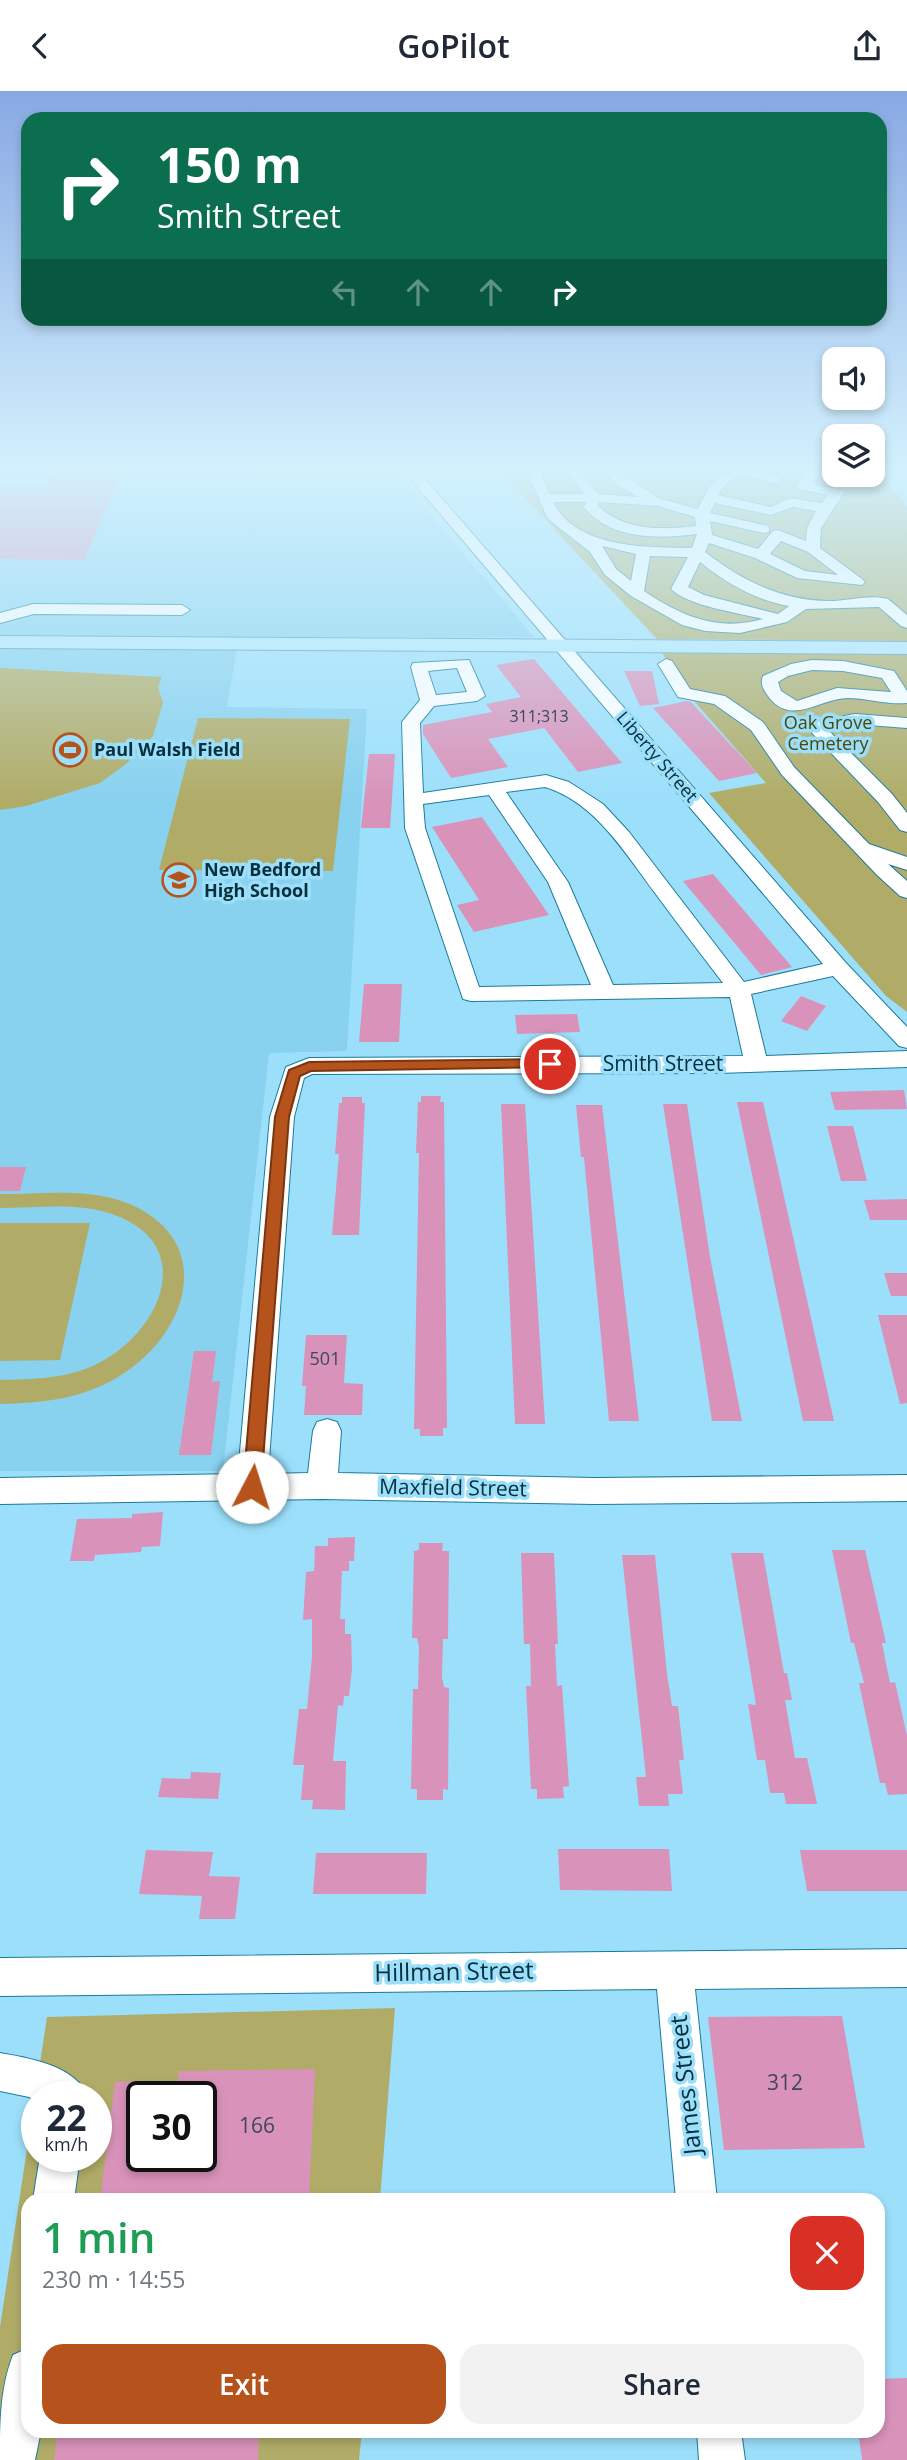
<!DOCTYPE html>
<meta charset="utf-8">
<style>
body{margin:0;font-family:"Open Sans",sans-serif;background:#f2f2f3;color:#1f2937;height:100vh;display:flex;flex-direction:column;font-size:26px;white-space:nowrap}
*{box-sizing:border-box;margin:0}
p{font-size:23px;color:#747a83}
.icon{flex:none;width:38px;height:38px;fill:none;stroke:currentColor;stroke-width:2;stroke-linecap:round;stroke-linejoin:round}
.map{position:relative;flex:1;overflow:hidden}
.details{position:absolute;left:21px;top:2102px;width:864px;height:245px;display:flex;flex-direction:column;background:#fff;border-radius:21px;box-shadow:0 4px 10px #0003}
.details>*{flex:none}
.hud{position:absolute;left:21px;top:21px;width:866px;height:214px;border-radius:21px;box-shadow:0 4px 10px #0003;background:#0b6e4f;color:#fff;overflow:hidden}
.buttons{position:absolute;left:822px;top:256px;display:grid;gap:14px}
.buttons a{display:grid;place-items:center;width:63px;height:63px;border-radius:14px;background:#fff;box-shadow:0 4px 10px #0003;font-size:35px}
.speed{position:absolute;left:21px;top:1990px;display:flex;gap:14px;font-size:35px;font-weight:700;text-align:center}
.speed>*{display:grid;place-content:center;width:91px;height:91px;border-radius:50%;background:#fff;box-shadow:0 4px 10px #0003;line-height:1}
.speed small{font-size:18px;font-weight:400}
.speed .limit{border:4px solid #111;border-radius:10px;background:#fff;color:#111}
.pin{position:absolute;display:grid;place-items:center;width:60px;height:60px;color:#fff;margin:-30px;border:4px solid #fff;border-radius:50%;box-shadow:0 2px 7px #0007}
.me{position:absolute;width:77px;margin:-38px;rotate:5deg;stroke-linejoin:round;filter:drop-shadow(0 0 5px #0008)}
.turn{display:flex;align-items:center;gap:24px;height:147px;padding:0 21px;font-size:32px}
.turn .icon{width:91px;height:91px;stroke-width:2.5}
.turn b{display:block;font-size:49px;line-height:60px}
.lanes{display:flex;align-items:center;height:66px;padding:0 21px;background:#0003;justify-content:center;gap:35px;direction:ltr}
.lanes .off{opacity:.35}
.round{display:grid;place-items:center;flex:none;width:74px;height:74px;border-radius:21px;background:#f2f2f3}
.headline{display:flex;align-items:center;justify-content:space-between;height:119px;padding:0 21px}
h1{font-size:42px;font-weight:600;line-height:52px;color:#1e9e55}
.cta{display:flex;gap:14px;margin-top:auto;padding:14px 21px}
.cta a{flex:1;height:80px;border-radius:21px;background:#b6531c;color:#fff;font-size:28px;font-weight:600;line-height:80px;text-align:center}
.cta a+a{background:#f2f2f3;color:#1f2937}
header{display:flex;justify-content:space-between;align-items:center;height:91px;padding:0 21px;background:#fff;font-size:32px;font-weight:600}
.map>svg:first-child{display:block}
.built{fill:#88d1ef}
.green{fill:#b0ac68;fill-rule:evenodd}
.building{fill:#d993ba}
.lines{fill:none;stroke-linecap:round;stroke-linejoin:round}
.minor-casing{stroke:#197b9a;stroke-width:2}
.major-casing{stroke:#559db9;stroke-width:2}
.minor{fill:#fff;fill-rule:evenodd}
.major{fill:#b2e8fd;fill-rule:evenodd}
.route{fill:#b6531c;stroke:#763612;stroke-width:2}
.labels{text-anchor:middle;stroke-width:7;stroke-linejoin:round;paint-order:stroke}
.far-number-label{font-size:16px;fill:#3c485c}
.far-park-label{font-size:18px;fill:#4b4707;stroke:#9cdffb}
.far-poi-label{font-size:18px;font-weight:bold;fill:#072f3c;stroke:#9cdffb;text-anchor:start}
.far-street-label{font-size:18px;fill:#072f3c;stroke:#9cdffb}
.number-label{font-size:18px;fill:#3c485c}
.street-label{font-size:21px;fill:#072f3c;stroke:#9cdffb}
.near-number-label{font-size:21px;fill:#3c485c}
.near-street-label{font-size:24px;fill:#072f3c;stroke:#9cdffb}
</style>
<header><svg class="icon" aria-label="back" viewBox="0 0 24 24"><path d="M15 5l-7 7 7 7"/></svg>GoPilot<svg class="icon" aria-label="share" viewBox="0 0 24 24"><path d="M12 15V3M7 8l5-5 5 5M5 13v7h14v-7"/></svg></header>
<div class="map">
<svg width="907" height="2369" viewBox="0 0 907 2369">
<rect width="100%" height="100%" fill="#9cdffb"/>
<path class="built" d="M 0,379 L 393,379 L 534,546 L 239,546 L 227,616 L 367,618 L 347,960 L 269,962 L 223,1380 L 0,1380 Z"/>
<path class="green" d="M 499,379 L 835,379 L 835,383 L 873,383 L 873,379 L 878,379 L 907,415 L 907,550 L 657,548 Z
M 662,562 L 907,563 L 907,921 L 886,905 L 709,702 L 766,692 L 694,610 Z
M 0,577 L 162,586 L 158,596 L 163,612 L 153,645 L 126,673 L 100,692 L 26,715 L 0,719 Z
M 198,627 L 350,628 L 333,780 L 159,779 Z
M 0,1103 C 43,1103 92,1096 132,1114 C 219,1154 185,1247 118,1286 C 82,1308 42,1312 0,1313 L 0,1289 C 32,1288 65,1288 95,1274 C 159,1244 201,1154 112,1123 C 77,1111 36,1117 0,1117 Z
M 0,1132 L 90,1132 L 60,1269 L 0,1270 Z
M 395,1917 L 380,2109 L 28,2109 L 28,2340 L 362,2340 L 359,2369 L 0,2369 L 0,2236 L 47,1926 ZM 37,2006 L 96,2006 L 96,2065 L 37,2065 ZM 142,2006 L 201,2006 L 201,2065 L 142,2065 Z"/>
<path class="building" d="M 53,379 L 123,379 L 84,469 L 0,468 L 0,396 L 44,396 Z
M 534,568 L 622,672 L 578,681 L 544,637 L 488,648 L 508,676 L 451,687 L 423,643 L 423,634 L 492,621 L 486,613 L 521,606 L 496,574 Z
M 624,580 L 652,580 L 659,613 L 640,615 Z
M 687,610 L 691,611 L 757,682 L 719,690 L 653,617 Z
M 369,663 L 395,663 L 390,737 L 361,737 Z
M 482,726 L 549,824 L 474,841 L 457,814 L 479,809 L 432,736 Z
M 713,783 L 792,876 L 761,884 L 683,790 Z
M 364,893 L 402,893 L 399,951 L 359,951 Z
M 801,905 L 826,915 L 807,940 L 781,930 Z
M 577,923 L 580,941 L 517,943 L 515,924 Z
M 904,999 L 907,1018 L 835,1019 L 830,1001 Z
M 421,1005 L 441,1005 L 440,1011 L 444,1011 L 447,1337 L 443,1337 L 443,1345 L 420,1345 L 420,1338 L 414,1338 L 419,1062 L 416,1062 L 418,1011 L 421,1011 Z
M 342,1006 L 362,1006 L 362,1012 L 365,1012 L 359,1144 L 332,1144 L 339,1063 L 335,1063 L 339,1012 L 342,1012 Z
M 737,1011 L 763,1011 L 834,1330 L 803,1330 Z
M 501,1013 L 525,1013 L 545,1333 L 515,1333 Z
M 663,1013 L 687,1013 L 710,1166 L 742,1330 L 712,1330 Z
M 576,1014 L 602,1014 L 639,1330 L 609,1330 L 584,1066 L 581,1066 Z
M 827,1035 L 853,1035 L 867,1090 L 841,1090 Z
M 0,1076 L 26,1076 L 20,1100 L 0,1100 Z
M 907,1108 L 907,1129 L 870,1129 L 864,1109 Z
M 884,1182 L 907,1182 L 907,1205 L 891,1205 Z
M 878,1224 L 907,1224 L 907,1312 L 900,1313 Z
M 306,1244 L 347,1244 L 344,1292 L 363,1293 L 362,1324 L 304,1324 L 306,1295 L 302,1295 Z
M 194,1260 L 216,1260 L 212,1291 L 220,1290 L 211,1364 L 179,1364 Z
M 163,1421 L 160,1455 L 142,1456 L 141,1461 L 95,1464 L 94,1470 L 70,1470 L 77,1428 L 132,1427 L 132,1423 Z
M 355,1446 L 354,1470 L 349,1470 L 349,1480 L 342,1480 L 340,1528 L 345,1528 L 345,1543 L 351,1543 L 352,1578 L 349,1605 L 344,1605 L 343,1615 L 338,1614 L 333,1670 L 346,1670 L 345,1719 L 312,1718 L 313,1709 L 301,1709 L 304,1674 L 293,1674 L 299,1618 L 307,1618 L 312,1565 L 312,1528 L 303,1529 L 306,1481 L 314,1480 L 315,1455 L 328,1455 L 328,1447 Z
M 419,1452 L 443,1452 L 442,1460 L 449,1460 L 448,1548 L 443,1548 L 442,1586 L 444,1596 L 449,1597 L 448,1699 L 443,1698 L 443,1709 L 417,1709 L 417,1698 L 411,1698 L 413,1598 L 418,1598 L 419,1556 L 417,1547 L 412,1547 L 414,1460 L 419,1459 Z
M 832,1459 L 865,1459 L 886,1552 L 882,1552 L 890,1592 L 895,1591 L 907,1645 L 907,1703 L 888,1704 L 885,1692 L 880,1692 L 859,1592 L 864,1592 L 854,1552 L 851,1552 Z
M 521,1462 L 554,1462 L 558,1553 L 555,1553 L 557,1595 L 562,1594 L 569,1695 L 563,1696 L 564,1707 L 537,1708 L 537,1698 L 531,1698 L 526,1595 L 531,1595 L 530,1553 L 524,1553 Z
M 731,1462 L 763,1462 L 784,1582 L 787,1582 L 792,1609 L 785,1609 L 795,1667 L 807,1667 L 817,1713 L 786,1713 L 784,1702 L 770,1702 L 765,1669 L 757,1669 L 748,1613 L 756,1614 Z
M 622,1464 L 655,1464 L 667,1583 L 672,1615 L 678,1615 L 684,1669 L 679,1669 L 683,1703 L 668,1703 L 669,1715 L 639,1715 L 636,1686 L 646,1686 Z
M 191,1681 L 221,1682 L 218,1708 L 158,1706 L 162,1687 L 190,1688 Z
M 558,1758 L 669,1758 L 672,1800 L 560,1799 Z
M 146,1759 L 213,1761 L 209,1785 L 240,1786 L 235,1828 L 199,1828 L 202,1805 L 139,1803 Z
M 800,1759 L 907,1759 L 907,1800 L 807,1800 Z
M 316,1762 L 427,1762 L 426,1803 L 313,1803 Z
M 842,1925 L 865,2057 L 724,2059 L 708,1926 Z
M 315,1978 L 309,2108 L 100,2109 L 115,1991 L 142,1990 L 142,2065 L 201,2065 L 201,2006 L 176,2006 L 179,1980 Z
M 907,2287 L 907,2369 L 862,2369 L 858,2340 L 878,2340 L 878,2288 Z
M 58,2340 L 259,2340 L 258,2369 L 54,2369 Z"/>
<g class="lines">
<defs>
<path id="minor" d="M 403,379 L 417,379 L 846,872 L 907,936 L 907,957 L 899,955 L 833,885 L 751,903 L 766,965 L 907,960 L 907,976 L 718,982 L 312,983 L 304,987 L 294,1026 L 268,1383 L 308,1382 L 313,1340 L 317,1331 L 327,1328 L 337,1331 L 341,1340 L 338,1382 L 595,1387 L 907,1384 L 907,1410 L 595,1413 L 322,1408 L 0,1413 L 0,1387 L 238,1383 L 270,1026 L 286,976 L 309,967 L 743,965 L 730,906 L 471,910 L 463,908 L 405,737 L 402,631 L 420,609 L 411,576 L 413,572 L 469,569 L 485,605 L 477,610 L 434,615 L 420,632 L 423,702 L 546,684 L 569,691 L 603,713 L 629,741 L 744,891 L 823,873 ZM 457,577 L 467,601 L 436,604 L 428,580 ZM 545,696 C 595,711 625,762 655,802 C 677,832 700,862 723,892 L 613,894 L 568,791 L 506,701 ZM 489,704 L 548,791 L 591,894 L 479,896 L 425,737 L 423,713 Z
M 526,379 L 540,379 L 549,403 L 584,403 L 565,379 L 579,379 L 598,403 L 638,406 L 616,393 L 603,379 L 618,379 L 658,407 L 698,418 C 712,389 717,379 751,379 C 762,379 773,381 782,389 L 775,393 C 750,386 735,376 718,404 L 771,416 L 790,407 L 822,412 L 828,404 L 799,398 L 797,395 L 805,379 L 815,379 L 818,386 L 813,393 L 842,399 L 844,402 L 821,437 L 820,457 L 862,488 L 865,491 L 862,494 L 797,487 L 755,467 L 709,452 L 705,461 C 743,490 780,509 829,510 C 848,510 870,503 888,508 L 907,524 L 907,537 L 901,535 L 879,516 L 806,518 L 787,531 L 740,542 L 705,540 L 682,534 L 631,505 L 605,484 L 590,461 L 548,428 ZM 553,411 L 586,411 L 584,416 C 610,449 659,448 697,443 L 692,457 C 646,456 577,458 553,411 ZM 599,411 L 658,415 L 695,426 L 696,435 C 662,439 625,440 598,415 ZM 715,412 L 771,424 L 793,416 L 816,420 L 807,437 L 806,450 L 778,439 L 773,440 L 758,458 L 712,444 L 710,430 L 764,442 L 769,441 L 769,435 L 710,422 ZM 781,450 L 808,461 L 838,484 L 805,480 L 770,463 ZM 602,455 L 636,463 L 631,490 L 616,478 ZM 650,465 L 688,466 L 671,498 C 688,515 739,522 763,528 C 718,541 681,525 644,500 ZM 700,471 C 726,492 755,509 789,515 L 778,523 L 704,504 L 688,496 Z
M 33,513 L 182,514 L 190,519 L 182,524 L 34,523 L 0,532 L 0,522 Z
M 666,568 L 672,570 L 690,598 L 725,605 L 763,631 L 794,676 L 869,753 L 907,766 L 907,779 L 888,773 L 907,790 L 907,807 L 900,805 L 877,784 L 782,684 L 751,639 L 714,613 L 678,606 L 658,573 Z
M 812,569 L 843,570 L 894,580 L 907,600 L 907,612 C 888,614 867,607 847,607 C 818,608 791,636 768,605 C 763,598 760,593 763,585 L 791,573 ZM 812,579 L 843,580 L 882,587 L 891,601 L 837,597 L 797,610 L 781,600 L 778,591 L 788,585 Z
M 855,623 L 907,627 L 907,637 L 855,633 L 830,638 L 830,641 L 892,703 L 907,722 L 907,741 L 900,739 L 878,711 L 812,642 L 816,630 Z
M 907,1858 L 907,1896 L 695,1898 L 717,2109 L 676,2109 L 657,1898 L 0,1905 L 0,1867 Z
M 0,1962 C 30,1967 76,1975 88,2006 L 37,2006 L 37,2010 L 29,2006 L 0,2000 Z
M 40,2065 L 80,2065 L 74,2109 L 33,2109 Z
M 28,2257 L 28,2340 L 41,2340 L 35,2369 L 0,2369 C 0,2333 0,2297 13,2264 Z
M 697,2340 L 741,2340 L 745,2369 L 699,2369 Z"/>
<path id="major" d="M 0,545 L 907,551 L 907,563 L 0,557 Z"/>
</defs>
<use href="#minor" class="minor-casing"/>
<use href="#major" class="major-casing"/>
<use href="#minor" class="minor"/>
<use href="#major" class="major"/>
</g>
<linearGradient id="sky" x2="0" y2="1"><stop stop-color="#88a8e3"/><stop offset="0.53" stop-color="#d2f1fd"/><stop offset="1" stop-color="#d2f1fd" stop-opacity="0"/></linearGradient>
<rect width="907" height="711" fill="url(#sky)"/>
<path class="route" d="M 550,968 L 555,970 L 555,976 L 311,980 L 300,985 L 289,1026 L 261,1396 L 258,1402 L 252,1404 L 245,1402 L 243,1396 L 275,1026 L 289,979 L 309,971 Z"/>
<defs>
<symbol id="stadium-ring" viewBox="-11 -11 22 22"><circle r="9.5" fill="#9cdffb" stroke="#b6531c" stroke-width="1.5"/><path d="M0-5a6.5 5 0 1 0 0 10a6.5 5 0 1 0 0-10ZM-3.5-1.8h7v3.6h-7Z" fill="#b6531c"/></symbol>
<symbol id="school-ring" viewBox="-11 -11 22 22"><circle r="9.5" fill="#9cdffb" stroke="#b6531c" stroke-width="1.5"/><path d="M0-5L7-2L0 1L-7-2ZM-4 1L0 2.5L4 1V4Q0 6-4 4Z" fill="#b6531c"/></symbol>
</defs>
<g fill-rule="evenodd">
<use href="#stadium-ring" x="51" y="640" width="38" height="38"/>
<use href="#school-ring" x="160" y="770" width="38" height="38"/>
</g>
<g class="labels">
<g class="far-number-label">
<text x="539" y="631">311;313</text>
</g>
<g class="far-park-label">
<text x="828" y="638">Oak Grove<tspan x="828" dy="21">Cemetery</tspan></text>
</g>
<g class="far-poi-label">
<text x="94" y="665">Paul Walsh Field</text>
<text x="204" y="785">New Bedford<tspan x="204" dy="21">High School</tspan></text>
</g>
<g class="far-street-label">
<text transform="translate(657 666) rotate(49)" y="6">Liberty Street</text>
</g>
<g class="number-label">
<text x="325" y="1274">501</text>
</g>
<g class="street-label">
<text x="663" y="980">Smith Street</text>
<text transform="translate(453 1397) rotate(1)" y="7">Maxfield Street</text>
</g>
<g class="near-number-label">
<text x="785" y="1999">312</text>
<text x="257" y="2042">166</text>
</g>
<g class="near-street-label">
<text transform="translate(454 1881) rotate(-1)" y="8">Hillman Street</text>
<text transform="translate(686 1994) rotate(-96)" y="8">James Street</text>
</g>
</g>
</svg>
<div class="buttons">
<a><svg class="icon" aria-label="sound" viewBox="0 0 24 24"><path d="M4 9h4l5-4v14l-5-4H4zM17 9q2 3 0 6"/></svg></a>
<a><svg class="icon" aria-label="layers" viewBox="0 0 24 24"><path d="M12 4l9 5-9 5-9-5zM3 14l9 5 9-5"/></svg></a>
</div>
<div class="speed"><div>22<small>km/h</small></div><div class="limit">30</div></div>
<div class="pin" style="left:550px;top:973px;background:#d93025"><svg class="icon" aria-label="arrive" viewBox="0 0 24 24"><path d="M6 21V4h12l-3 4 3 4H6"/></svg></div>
<svg class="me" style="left:252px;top:1396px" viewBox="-20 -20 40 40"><circle r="19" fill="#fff"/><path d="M0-13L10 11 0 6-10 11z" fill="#b6531c"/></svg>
<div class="hud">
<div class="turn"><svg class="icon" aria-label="right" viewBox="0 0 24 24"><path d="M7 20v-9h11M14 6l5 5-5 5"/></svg><div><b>150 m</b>Smith Street</div></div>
<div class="lanes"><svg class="icon off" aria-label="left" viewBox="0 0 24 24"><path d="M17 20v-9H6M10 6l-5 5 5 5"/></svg><svg class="icon off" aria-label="ahead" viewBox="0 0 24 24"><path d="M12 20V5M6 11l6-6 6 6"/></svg><svg class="icon off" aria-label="ahead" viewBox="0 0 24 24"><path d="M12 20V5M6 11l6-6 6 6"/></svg><svg class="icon" aria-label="right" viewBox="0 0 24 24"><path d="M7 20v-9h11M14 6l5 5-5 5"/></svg></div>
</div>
<section class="details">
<div class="headline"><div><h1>1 min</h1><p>230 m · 14:55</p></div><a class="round" style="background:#d93025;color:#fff"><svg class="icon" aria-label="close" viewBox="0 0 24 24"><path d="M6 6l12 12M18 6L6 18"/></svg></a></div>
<div class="cta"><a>Exit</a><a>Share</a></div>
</section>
</div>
